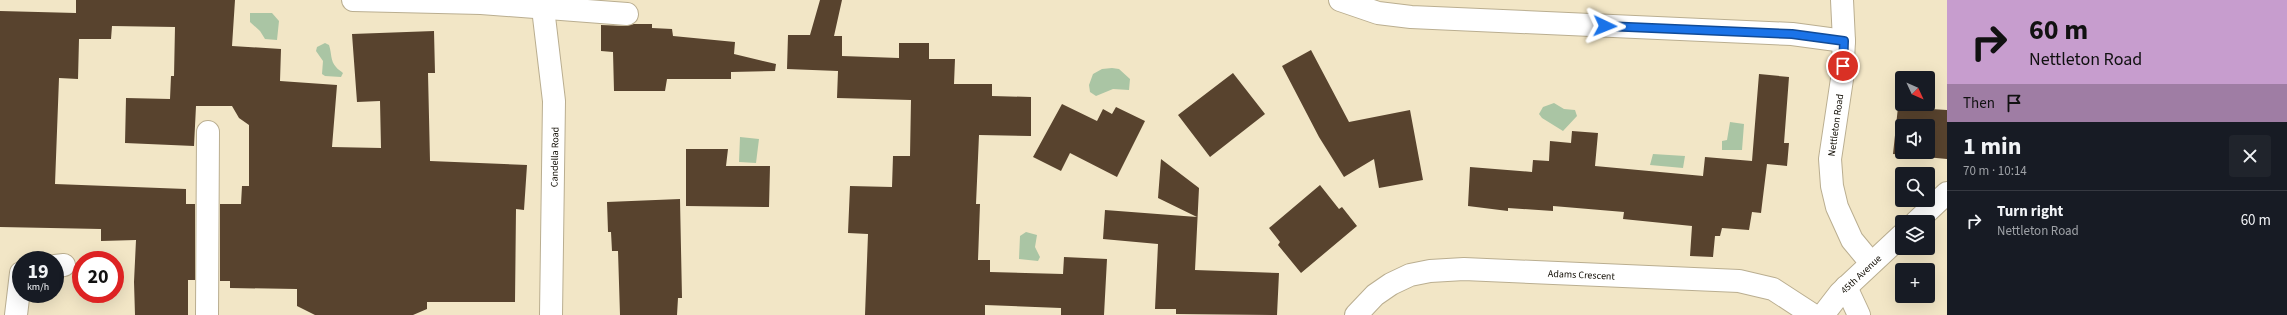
<!DOCTYPE html>
<meta charset="utf-8">
<style>
body{margin:0;font-family:"Source Sans 3",sans-serif;background:#20242c;color:#f1f3f6;height:100vh;display:flex;flex-direction:column;font-size:15px;white-space:nowrap}
*{box-sizing:border-box;margin:0}
p{font-size:13px;color:#9ea1a6}
.icon{flex:none;width:22px;height:22px;fill:none;stroke:currentColor;stroke-width:2;stroke-linecap:round;stroke-linejoin:round}
.map{position:relative;flex:1;overflow:hidden}
.sheet{display:flex;flex-direction:column;background:#171b24;width:340px}
.sheet>*{flex:none}
.hud{background:#c79dce;color:#111;overflow:hidden}
.needle{width:26px;rotate:134deg}
.controls{position:absolute;left:1895px;top:71px;display:grid;gap:8px}
.controls a{display:grid;place-items:center;width:40px;height:40px;border-radius:4px;background:#171b24;box-shadow:0 4px 16px #0002;font-size:20px}
.speed{position:absolute;left:12px;top:251px;display:flex;gap:8px;font-size:20px;font-weight:700;text-align:center}
.speed>*{display:grid;place-content:center;width:52px;height:52px;border-radius:50%;background:#171b24;box-shadow:0 4px 16px #0002;line-height:1}
.speed small{font-size:10px;font-weight:400}
.speed .limit{border:6px solid #d22;background:#fff;color:#111}
.pin{position:absolute;display:grid;place-items:center;width:34px;height:34px;color:#fff;margin:-17px;border:2px solid #fff;border-radius:50%;box-shadow:0 1px 4px #0007}
.me{position:absolute;width:44px;margin:-22px;rotate:92deg;stroke-linejoin:round;filter:drop-shadow(0 0 3px #0008)}
.turn{display:flex;align-items:center;gap:14px;height:84px;padding:0 16px;font-size:18px}
.turn .icon{width:52px;height:52px;stroke-width:2.5}
.turn b{display:block;font-size:28px;line-height:34px}
.then{display:flex;align-items:center;height:38px;padding:0 16px;background:#0003;gap:8px;font-size:15px}
.round{display:grid;place-items:center;flex:none;width:42px;height:42px;border-radius:4px;background:#20242c}
.headline{display:flex;align-items:center;justify-content:space-between;height:68px;padding:0 16px}
h1{font-size:24px;font-weight:700;line-height:30px}
ul{padding:0;list-style:none}
li{display:flex;align-items:center;gap:12px;height:60px;padding:0 16px;border-top:1px solid #363941}
li div{flex:1}
li b{display:block;font-size:15px}
li em{font-style:normal}
main{display:flex;flex:1;min-height:0}
.map>svg:first-child{display:block}
.water{fill:#aac5a4}
.building{fill:#58432e;fill-rule:evenodd}
.lines{fill:none;stroke-linecap:round;stroke-linejoin:round}
.minor-casing{stroke:#baae90;stroke-width:24}
.minor{stroke:#fff;stroke-width:22}
.route-casing{stroke:#114b97;stroke-width:10}
.route{stroke:#1a73e8;stroke-width:7}
.labels{text-anchor:middle;stroke-width:4;stroke-linejoin:round;paint-order:stroke}
.street-label{font-size:10px;fill:#100c03;stroke:#fff}
</style>
<main>
<div class="map">
<svg width="1947" height="315" viewBox="0 0 1947 315">
<rect width="100%" height="100%" fill="#f2e6c6"/>
<path class="water" d="M 250,13 L 272,13 L 279,21 L 277,40 L 265,39 L 260,31 L 250,22 Z
M 325,43 L 329,45 C 332,54 330,60 336,67 C 338,70 340,70 343,73 L 341,77 L 325,76 L 322,74 L 323,61 L 316,51 L 317,47 Z
M 1112,68 L 1119,69 L 1130,79 L 1129,90 L 1113,89 L 1096,96 L 1090,92 L 1089,85 L 1093,74 L 1102,69 Z
M 1554,103 L 1564,109 L 1575,110 L 1577,116 L 1563,131 L 1542,118 L 1539,114 L 1543,107 Z
M 1730,122 L 1744,124 L 1742,150 L 1722,150 L 1722,141 L 1727,140 Z
M 740,137 L 759,139 L 756,163 L 739,162 Z
M 1653,154 L 1685,156 L 1683,168 L 1650,165 Z
M 1026,232 L 1037,235 L 1035,247 L 1040,257 L 1038,261 L 1019,259 L 1020,236 Z"/>
<path class="building" d="M 76,0 L 235,0 L 232,46 L 281,49 L 280,81 L 337,85 L 332,147 L 381,148 L 380,101 L 357,102 L 352,34 L 434,31 L 435,73 L 428,73 L 430,161 L 527,165 L 524,210 L 516,209 L 515,302 L 427,302 L 427,309 L 413,315 L 315,315 L 297,306 L 297,289 L 230,288 L 230,281 L 220,281 L 220,204 L 241,204 L 242,186 L 249,186 L 249,125 L 239,118 L 232,106 L 196,106 L 194,146 L 125,143 L 126,98 L 170,99 L 171,76 L 174,76 L 175,27 L 112,26 L 111,39 L 79,39 L 78,79 L 59,78 L 55,184 L 186,189 L 186,204 L 195,204 L 195,280 L 188,280 L 188,315 L 135,315 L 134,282 L 136,240 L 101,241 L 101,229 L 0,227 L 0,11 L 76,13 Z
M 820,0 L 842,0 L 834,36 L 842,36 L 842,56 L 899,58 L 899,43 L 929,43 L 929,59 L 955,59 L 954,84 L 992,84 L 992,96 L 1031,97 L 1031,136 L 979,135 L 976,204 L 980,204 L 978,260 L 990,260 L 990,272 L 1063,274 L 1064,257 L 1107,259 L 1104,315 L 1061,315 L 1061,308 L 985,305 L 985,315 L 865,315 L 868,234 L 848,233 L 850,186 L 892,187 L 893,156 L 910,156 L 911,100 L 837,98 L 838,71 L 787,69 L 788,35 L 810,35 Z
M 634,24 L 652,24 L 652,28 L 672,29 L 673,36 L 735,42 L 734,54 L 776,64 L 775,71 L 731,72 L 731,79 L 667,79 L 665,91 L 614,91 L 613,52 L 601,51 L 601,25 L 626,26 Z
M 1311,50 L 1349,122 L 1410,110 L 1423,180 L 1379,188 L 1374,159 L 1344,177 L 1319,137 L 1282,66 Z
M 1233,73 L 1265,114 L 1210,157 L 1178,115 Z
M 1759,74 L 1789,77 L 1784,143 L 1789,143 L 1787,166 L 1767,164 L 1761,213 L 1752,212 L 1749,230 L 1722,228 L 1720,236 L 1715,236 L 1713,257 L 1690,256 L 1692,226 L 1623,219 L 1624,212 L 1553,206 L 1553,211 L 1508,208 L 1508,211 L 1468,206 L 1470,167 L 1532,172 L 1533,160 L 1549,161 L 1550,141 L 1571,143 L 1572,131 L 1598,133 L 1595,166 L 1703,176 L 1705,157 L 1752,161 Z
M 1062,104 L 1097,121 L 1103,109 L 1112,114 L 1116,107 L 1145,121 L 1117,177 L 1070,153 L 1061,171 L 1033,157 Z
M 1898,107 L 1947,110 L 1947,159 L 1893,154 ZM 1902,126 L 1928,126 L 1928,152 L 1902,152 Z
M 686,149 L 728,149 L 726,166 L 770,166 L 769,207 L 686,206 Z
M 1161,159 L 1199,188 L 1195,270 L 1279,273 L 1277,315 L 1176,314 L 1176,309 L 1155,309 L 1158,244 L 1103,239 L 1105,210 L 1197,217 L 1158,198 Z
M 1320,185 L 1339,209 L 1342,207 L 1357,226 L 1301,273 L 1278,245 L 1280,242 L 1269,228 Z
M 680,199 L 682,298 L 678,298 L 677,315 L 620,315 L 618,251 L 612,251 L 611,232 L 608,232 L 607,202 Z"/>
<g class="lines">
<defs>
<g id="minor">
<path d="M 353,0 L 481,3 L 627,14"/>
<path d="M 542,0 L 554,101 L 551,315"/>
<path d="M 1340,0 L 1378,13 L 1411,17 L 1792,34 L 1844,41"/>
<path d="M 1842,0 L 1844,41 L 1842,79 L 1830,159 L 1832,186 L 1837,207 L 1852,240 L 1871,263"/>
<path d="M 1916,222 L 1947,193"/>
<path d="M 55,266 L 64,265"/>
<path d="M 1846,287 L 1859,315"/>
<path d="M 16,315 L 21,273"/>
<path d="M 207,315 L 208,132"/>
<path id="s1" d="M 1356,315 L 1375,295 L 1391,284 L 1410,275 L 1430,271 L 1464,269 L 1739,281 L 1773,289 L 1813,315"/>
<path id="s2" d="M 1823,315 L 1840,293 L 1902,235"/>
</g>
</defs>
<use href="#minor" class="minor-casing"/>
<use href="#minor" class="minor"/>
</g>
<g class="lines">
<defs>
<path id="route" d="M 1605,26 L 1792,34 L 1844,41 L 1843,66"/>
</defs>
<use href="#route" class="route-casing"/>
<use href="#route" class="route"/>
</g>
<g class="labels">
<g class="street-label">
<text transform="translate(1835 125) rotate(-82)" y="4">Nettleton Road</text>
<text transform="translate(554 157) rotate(-89)" y="4">Candella Road</text>
<text dy="4" stroke="none"><textPath href="#s1" startOffset="240">Adams Crescent</textPath></text>
<text dy="4" stroke="none"><textPath href="#s2" startOffset="56">45th Avenue</textPath></text>
</g>
</g>
</svg>
<div class="controls">
<a><svg class="needle" viewBox="-14 -14 28 28"><path d="M0-13l5 13h-10z" fill="#e53935"/><path d="M0 13l5-13h-10z" fill="#9ea1a6"/></svg></a>
<a><svg class="icon" aria-label="sound" viewBox="0 0 24 24"><path d="M4 9h4l5-4v14l-5-4H4zM17 9q2 3 0 6"/></svg></a>
<a><svg class="icon" aria-label="search" viewBox="0 0 24 24"><circle cx="10" cy="10" r="6"/><path d="M15 15l6 6"/></svg></a>
<a><svg class="icon" aria-label="layers" viewBox="0 0 24 24"><path d="M12 4l9 5-9 5-9-5zM3 14l9 5 9-5"/></svg></a>
<a>+</a>
</div>
<div class="speed"><div>19<small>km/h</small></div><div class="limit">20</div></div>
<div class="pin" style="left:1843px;top:66px;background:#d93025"><svg class="icon" aria-label="arrive" viewBox="0 0 24 24"><path d="M6 21V4h12l-3 4 3 4H6"/></svg></div>
<svg class="me" style="left:1605px;top:26px" viewBox="-20 -20 40 40"><path d="M0-17L14 15 0 8-14 15z" fill="#1a73e8" stroke="#fff" stroke-width="4"/></svg>
</div>
<section class="sheet">
<div class="hud">
<div class="turn"><svg class="icon" aria-label="right" viewBox="0 0 24 24"><path d="M7 20v-9h11M14 6l5 5-5 5"/></svg><div><b>60 m</b>Nettleton Road</div></div>
<div class="then">Then<svg class="icon" aria-label="arrive" viewBox="0 0 24 24"><path d="M6 21V4h12l-3 4 3 4H6"/></svg></div>
</div>
<div class="headline"><div><h1>1 min</h1><p>70 m · 10:14</p></div><a class="round"><svg class="icon" aria-label="close" viewBox="0 0 24 24"><path d="M6 6l12 12M18 6L6 18"/></svg></a></div>
<ul>
<li><svg class="icon" aria-label="right" viewBox="0 0 24 24"><path d="M7 20v-9h11M14 6l5 5-5 5"/></svg><div><b>Turn right</b><p>Nettleton Road</p></div><em>60 m</em></li>
</ul>
</section>
</main>
